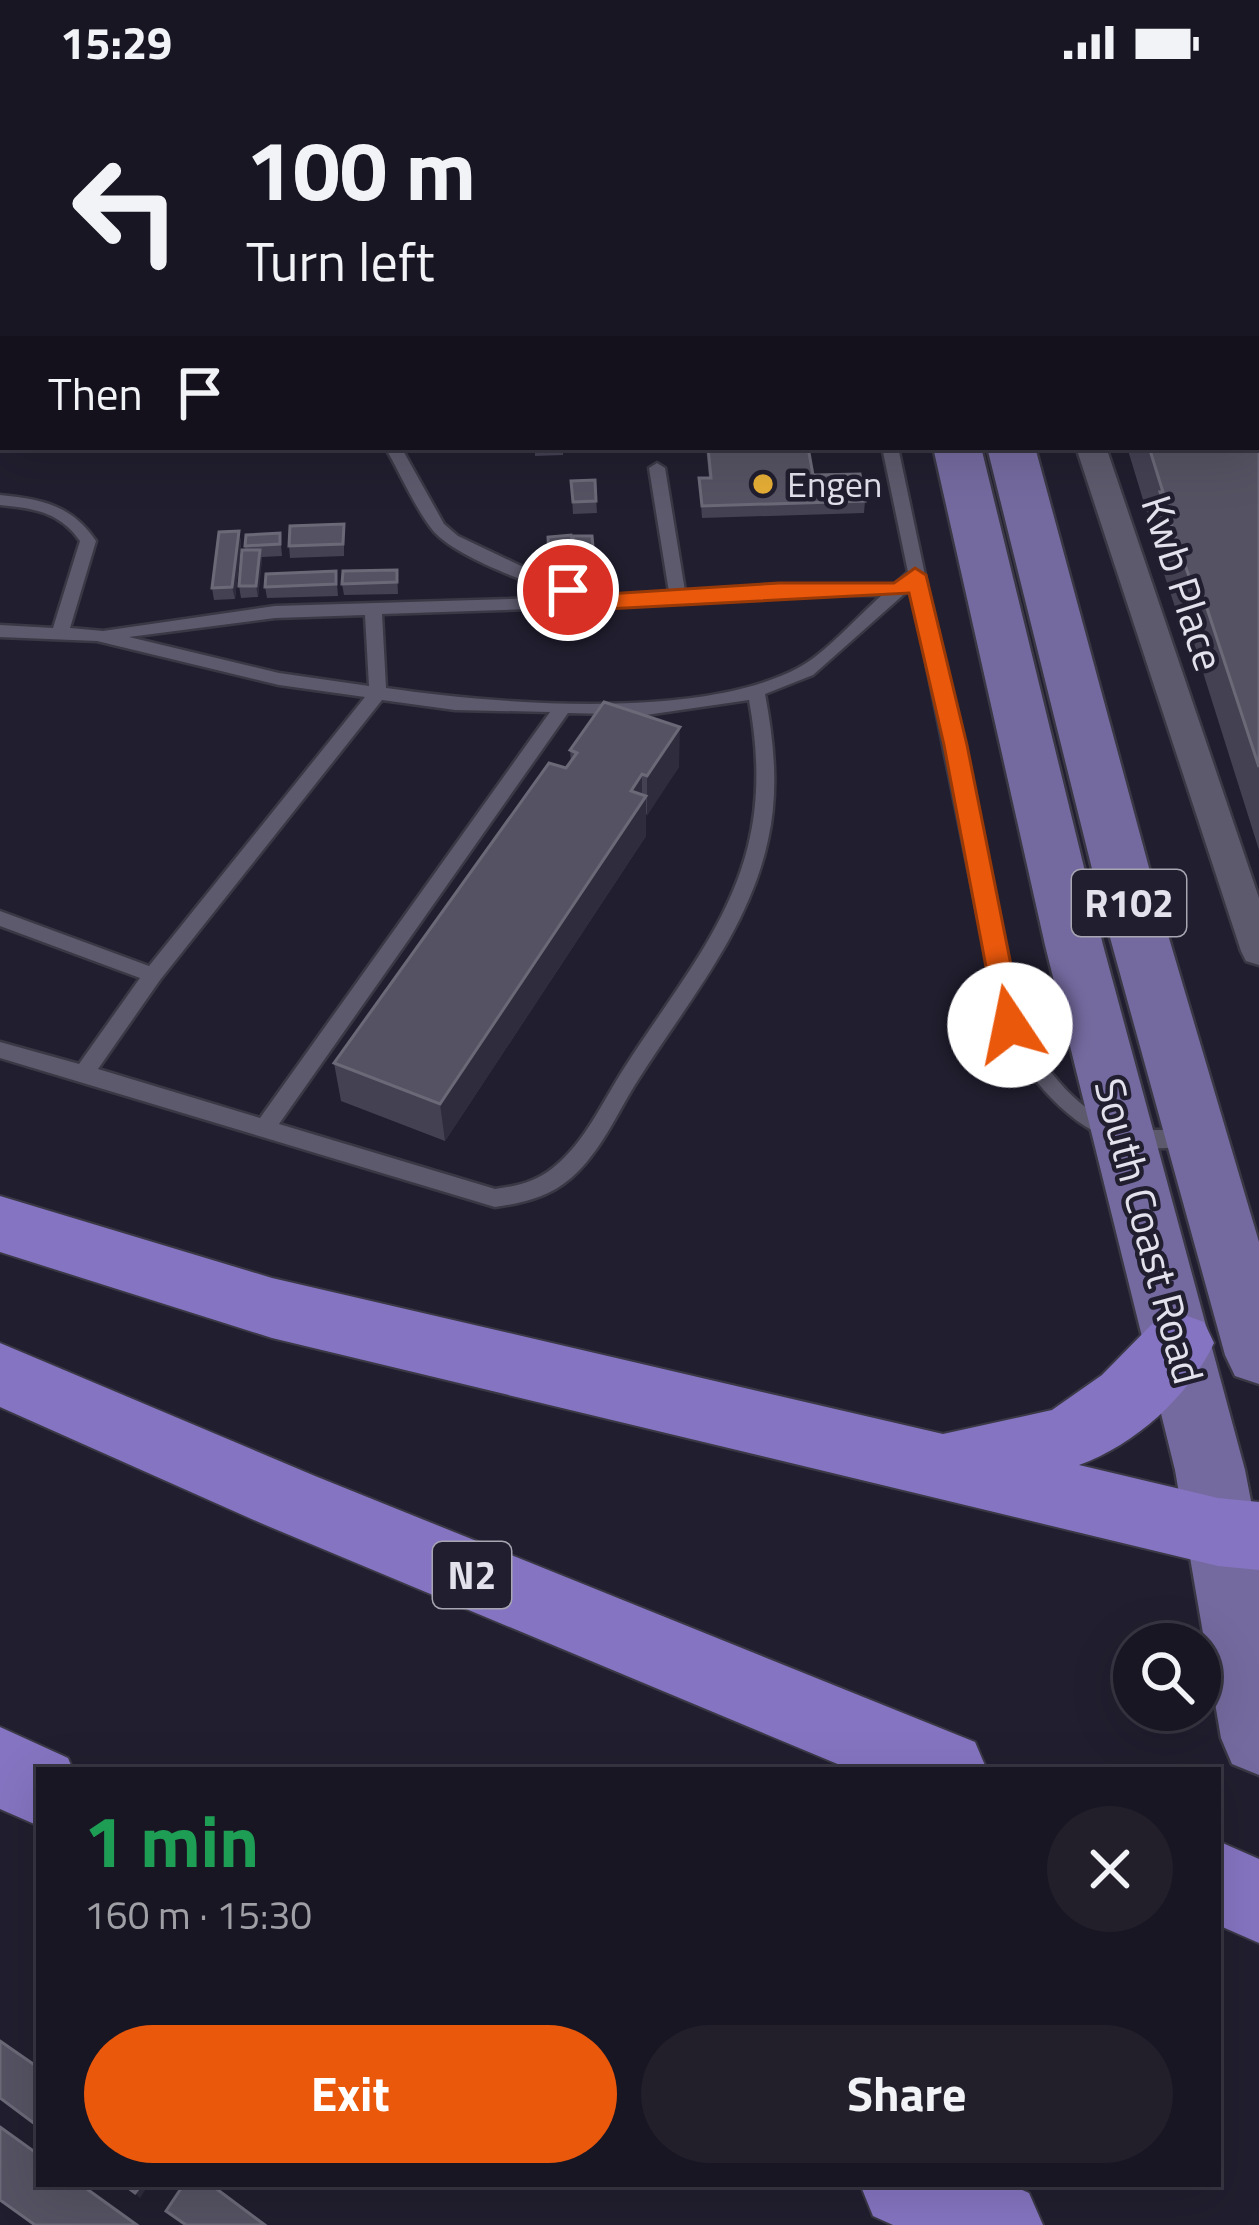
<!DOCTYPE html>
<meta charset="utf-8">
<style>
body{margin:0;font-family:"Titillium Web",sans-serif;background:#221f2b;color:#f1f3f6;height:100vh;display:flex;flex-direction:column;font-size:45px;white-space:nowrap}
*{box-sizing:border-box;margin:0}
p{font-size:39px;color:#9f9fa6}
.icon{flex:none;width:66px;height:66px;fill:none;stroke:currentColor;stroke-width:2;stroke-linecap:round;stroke-linejoin:round}
.map{position:relative;flex:1;overflow:hidden}
.sheet{position:absolute;left:36px;top:1683px;width:1185px;height:420px;display:flex;flex-direction:column;background:#191623;border-radius:0px;box-shadow:0 12px 48px #0002,0 0 0 3px #373541}
.sheet>*{flex:none}
.top-card{position:absolute;left:0px;top:0px;width:1260px;height:366px;box-shadow:0 12px 48px #0002,0 0 0 3px #373541;background:#191623;color:#f1f3f6;overflow:hidden}
.buttons{position:absolute;left:1113px;top:1539px;display:grid;gap:24px}
.buttons a{display:grid;place-items:center;width:108px;height:108px;border-radius:50%;background:#191623;box-shadow:0 12px 48px #0002,0 0 0 3px #373541;font-size:60px}
.pin{position:absolute;display:grid;place-items:center;width:102px;height:102px;color:#fff;margin:-51px;border:6px solid #fff;border-radius:50%;box-shadow:0 3px 12px #0007}
.me{position:absolute;width:132px;margin:-66px;rotate:349deg;stroke-linejoin:round;filter:drop-shadow(0 0 9px #0008)}
.turn{display:flex;align-items:center;gap:42px;height:252px;padding:0 48px;font-size:54px}
.turn .icon{width:156px;height:156px;stroke-width:2.5}
.turn b{display:block;font-size:84px;line-height:102px}
.then{display:flex;align-items:center;height:114px;padding:0 48px;background:#0003;gap:24px;font-size:45px}
.round{display:grid;place-items:center;flex:none;width:126px;height:126px;border-radius:63px;background:#221f2b}
.headline{display:flex;align-items:center;justify-content:space-between;height:204px;padding:0 48px}
h1{font-size:72px;font-weight:700;line-height:90px;color:#1e9e55}
.action{display:flex;gap:24px;margin-top:auto;padding:24px 48px}
.action a{flex:1;height:138px;border-radius:72px;background:#ea580c;color:#fff;font-size:48px;font-weight:700;line-height:138px;text-align:center}
.action a+a{background:#221f2b;color:#f1f3f6}
.status{display:flex;justify-content:space-between;align-items:center;height:84px;padding:0 60px;background:#191623;direction:ltr}
.status svg{height:33px;fill:currentColor}
.map>svg:first-child{display:block}
.lines{fill:none;stroke-linecap:round;stroke-linejoin:round}
.service-casing{stroke:#3a3845;stroke-width:5}
.minor-casing{stroke:#3a3845;stroke-width:5}
.primary-casing{stroke:#3a3845;stroke-width:5}
.motorway-casing{stroke:#3a3845;stroke-width:4}
.service{fill:#5d5a6d;fill-rule:evenodd}
.minor{fill:#5d5a6d;fill-rule:evenodd}
.primary{fill:#756a9f;fill-rule:evenodd}
.motorway{fill:#8574c1;fill-rule:evenodd}
.wall{fill:#444153}
.shaded-wall{fill:#2f2c3d}
.building{fill:#555263;stroke:#6b6978;stroke-width:3}
.route{fill:#ea580c;stroke:#983908;stroke-width:3}
.poi-dot{fill:#e4ad35;stroke:#211e2f;stroke-width:4.5}
.labels{text-anchor:middle;stroke-width:9;stroke-linejoin:round;paint-order:stroke}
.far-poi-label{font-size:36px;fill:#e2e1ec;stroke:#211e2f;text-anchor:start}
.shield{fill:#211e2f;stroke:#a8a6b3;stroke-width:3}
.shield-label{font-size:39px;font-weight:bold;fill:#e2e1ec}
.street-label{font-size:42px;fill:#e2e1ec;stroke:#211e2f}
</style>
<div class="status"><b>15:29</b><svg viewBox="0 0 49 12"><path d="M0 12V9h3v3zM5 12V6h3v6zM10 12V3h3v9zM15 12V0h3v12zM26 1h20v11H26zM47 4h2v5h-2z"/></svg></div>
<div class="map">
<svg width="1259" height="2141" viewBox="0 0 1259 2141">
<rect width="100%" height="100%" fill="#211e2f"/>
<g class="lines">
<defs>
<path id="service" d="M 457,0 L 471,0 L 474,3 L 460,3 Z
M 580,0 L 610,0 L 607,3 L 577,3 Z
M 712,0 L 730,0 L 733,3 L 715,3 Z
M 763,0 L 802,0 L 799,3 L 760,3 Z
M 810,0 L 824,0 L 825,3 L 811,3 Z
M 3,336 L 3,346 L 0,347 L 0,337 Z
M 385,363 L 401,363 L 444,440 L 458,452 L 540,491 L 607,512 L 669,508 L 649,384 L 657,379 L 665,384 L 685,507 L 779,501 L 894,501 L 908,488 L 882,363 L 898,363 L 1020,941 C 1043,982 1081,1036 1131,1044 C 1150,1048 1171,1045 1190,1045 L 1197,1047 L 1200,1053 L 1197,1059 C 1103,1084 1040,1016 1000,941 L 911,504 L 813,591 L 765,610 C 774,658 779,707 768,756 C 749,846 686,920 638,996 C 617,1029 601,1068 571,1094 C 549,1113 523,1119 495,1123 L 0,974 L 0,958 L 79,980 L 140,894 L 0,842 L 0,827 L 149,882 L 365,613 L 279,601 L 97,557 L 0,553 L 0,541 L 53,544 L 80,457 C 60,428 33,424 0,421 L 0,411 C 41,415 72,421 96,457 L 70,544 L 103,547 L 275,522 L 572,513 C 537,502 452,473 431,444 C 413,420 400,389 385,363 ZM 779,511 L 882,511 C 857,533 825,570 798,584 C 698,637 497,620 386,604 L 382,530 L 587,523 L 594,520 L 606,523 ZM 365,531 L 369,602 L 279,589 L 129,553 L 275,534 ZM 382,616 L 455,626 L 550,628 L 260,1034 L 98,985 L 160,896 ZM 749,616 C 758,665 760,714 748,762 C 727,847 668,914 623,986 C 602,1019 585,1058 554,1083 C 536,1098 517,1102 495,1105 L 279,1040 L 568,629 L 646,631 Z"/>
<path id="minor" d="M 977,0 L 1001,0 L 1002,3 L 978,3 Z
M 1076,363 L 1106,363 L 1259,814 L 1259,881 L 1246,877 L 1241,867 Z"/>
<path id="primary" d="M 855,0 L 895,0 L 896,3 L 856,3 Z
M 900,0 L 940,0 L 941,3 L 901,3 Z
M 933,363 L 981,363 L 1103,861 L 1245,1386 L 1259,1458 L 1259,1691 L 1232,1680 L 1221,1654 L 1175,1386 L 1045,861 Z
M 987,363 L 1035,363 L 1158,817 L 1259,1158 L 1259,1300 L 1235,1292 L 1225,1271 L 1100,817 Z"/>
<path id="motorway" d="M 0,1112 L 272,1194 L 943,1350 L 1052,1326 L 1102,1291 L 1154,1238 L 1179,1229 L 1204,1238 L 1214,1259 C 1189,1312 1135,1361 1079,1381 L 1218,1414 L 1259,1418 L 1259,1486 L 1218,1482 L 272,1254 L 0,1168 Z
M 0,1259 L 315,1392 L 975,1658 L 987,1686 L 852,1686 L 263,1440 L 0,1323 Z
M 0,1643 L 68,1674 L 73,1686 L 39,1686 L 39,1742 L 0,1725 Z
M 1218,1757 L 1259,1775 L 1259,1859 L 1218,1841 Z
M 860,2100 L 1009,2100 L 1029,2109 L 1043,2141 L 893,2141 L 873,2132 Z"/>
</defs>
<use href="#service" class="service-casing"/>
<use href="#minor" class="minor-casing"/>
<use href="#primary" class="primary-casing"/>
<use href="#motorway" class="motorway-casing"/>
<use href="#service" class="service"/>
<use href="#minor" class="minor"/>
<use href="#primary" class="primary"/>
<use href="#motorway" class="motorway"/>
</g>
<path class="wall" d="M 0,0 L 89,0 L 89,3 L 3,3 L 3,181 L 0,181 Z
M 1014,0 L 1205,0 L 1207,3 L 1015,3 Z
M 1259,118 L 1259,766 L 1189,544 L 1182,544 L 1150,448 L 1151,442 L 1127,363 L 1257,363 Z
M 0,200 L 3,200 L 3,255 L 0,255 Z
M 535,363 L 563,363 L 563,371 L 535,372 Z
M 627,363 L 808,363 L 813,391 L 865,417 L 864,429 L 702,434 L 699,394 L 709,394 L 706,363 L 627,366 Z
M 595,396 L 597,429 L 573,430 L 571,397 Z
M 344,440 L 344,472 L 290,474 L 289,462 Z
M 239,447 L 241,459 L 235,515 L 214,516 L 212,504 Z
M 280,449 L 282,472 L 262,473 L 258,513 L 241,514 L 239,502 L 245,462 Z
M 592,452 L 594,485 L 549,486 L 548,453 L 574,464 Z
M 397,486 L 398,510 L 344,511 L 342,500 Z
M 336,487 L 338,512 L 267,514 L 265,503 Z
M 570,666 L 679,683 L 646,731 L 646,752 L 445,1057 L 341,1017 L 334,979 L 566,684 L 571,678 Z"/>
<path class="shaded-wall" d="M 239,447 L 241,459 L 235,515 L 232,503 Z
M 260,466 L 262,477 L 258,513 L 256,502 Z
M 680,643 L 679,683 L 647,732 L 647,692 Z
M 642,690 L 642,718 L 646,712 L 646,752 L 445,1057 L 440,1020 Z
M 142,2100 L 149,2100 L 140,2114 L 135,2109 Z"/>
<path class="building" d="M 0,0 L 84,0 L 84,3 L 3,3 L 3,71 L 0,71 Z
M 349,0 L 426,0 L 427,3 L 349,3 Z
M 1033,0 L 1205,0 L 1207,3 L 1034,3 Z
M 0,94 L 3,94 L 3,110 L 0,110 Z
M 1257,113 L 1259,118 L 1259,683 L 1200,503 L 1193,504 L 1160,408 L 1163,408 L 1149,363 L 1257,363 Z
M 0,123 L 3,123 L 3,148 L 0,148 Z
M 0,200 L 3,200 L 3,222 L 0,222 Z
M 708,363 L 808,363 L 813,391 L 860,390 L 865,417 L 702,422 L 699,394 L 711,394 Z
M 595,396 L 596,417 L 573,418 L 571,397 Z
M 344,440 L 343,460 L 289,462 L 290,442 Z
M 239,447 L 232,503 L 212,504 L 219,448 Z
M 280,449 L 280,460 L 245,462 L 246,451 Z
M 571,451 L 574,466 L 573,452 L 592,452 L 594,474 L 549,474 L 548,453 Z
M 242,466 L 260,466 L 256,502 L 239,502 Z
M 397,486 L 397,498 L 342,500 L 343,487 Z
M 336,487 L 336,500 L 265,503 L 266,490 Z
M 604,618 L 680,643 L 647,692 L 642,690 L 631,707 L 646,712 L 440,1020 L 334,979 L 549,679 L 566,684 L 577,669 L 570,666 Z
M 0,1957 L 39,1984 L 39,2043 L 0,2014 Z
M 0,2043 L 39,2071 L 39,2100 L 80,2100 L 137,2141 L 35,2141 L 0,2116 Z
M 123,2100 L 142,2100 L 135,2109 Z
M 184,2100 L 210,2100 L 265,2141 L 186,2141 L 166,2127 Z"/>
<path class="route" d="M 915,484 L 926,491 L 967,661 L 1023,941 L 1010,951 L 997,941 L 944,661 L 909,509 L 606,525 L 558,506 L 568,499 L 607,510 L 779,499 L 894,499 Z"/>
<circle class="poi-dot" cx="763" cy="400" r="12"/>
<g class="labels">
<g class="far-poi-label">
<text x="787" y="413">Engen</text>
</g>
<g class="shield">
<rect x="1072" y="786" width="114" height="66" rx="9"/>
<rect x="433" y="1458" width="78" height="66" rx="9"/>
</g>
<g class="shield-label">
<text x="1129" y="833">R102</text>
<text x="472" y="1505">N2</text>
</g>
<g class="street-label">
<text transform="translate(1183 499) rotate(72)" y="15">Kwb Place</text>
<text transform="translate(1149 1147) rotate(75)" y="15">South Coast Road</text>
</g>
</g>
</svg>
<div class="buttons">
<a><svg class="icon" aria-label="search" viewBox="0 0 24 24"><circle cx="10" cy="10" r="6"/><path d="M15 15l6 6"/></svg></a>
</div>
<div class="pin" style="left:568px;top:506px;background:#d93025"><svg class="icon" aria-label="arrive" viewBox="0 0 24 24"><path d="M6 21V4h12l-3 4 3 4H6"/></svg></div>
<svg class="me" style="left:1010px;top:941px" viewBox="-20 -20 40 40"><circle r="19" fill="#fff"/><path d="M0-13L10 11 0 6-10 11z" fill="#ea580c"/></svg>
<div class="top-card">
<div class="turn"><svg class="icon" aria-label="left" viewBox="0 0 24 24"><path d="M17 20v-9H6M10 6l-5 5 5 5"/></svg><div><b>100 m</b>Turn left</div></div>
<div class="then">Then<svg class="icon" aria-label="arrive" viewBox="0 0 24 24"><path d="M6 21V4h12l-3 4 3 4H6"/></svg></div>
</div>
<section class="sheet">
<div class="headline"><div><h1>1 min</h1><p>160 m · 15:30</p></div><a class="round"><svg class="icon" aria-label="close" viewBox="0 0 24 24"><path d="M6 6l12 12M18 6L6 18"/></svg></a></div>
<div class="action"><a>Exit</a><a>Share</a></div>
</section>
</div>
